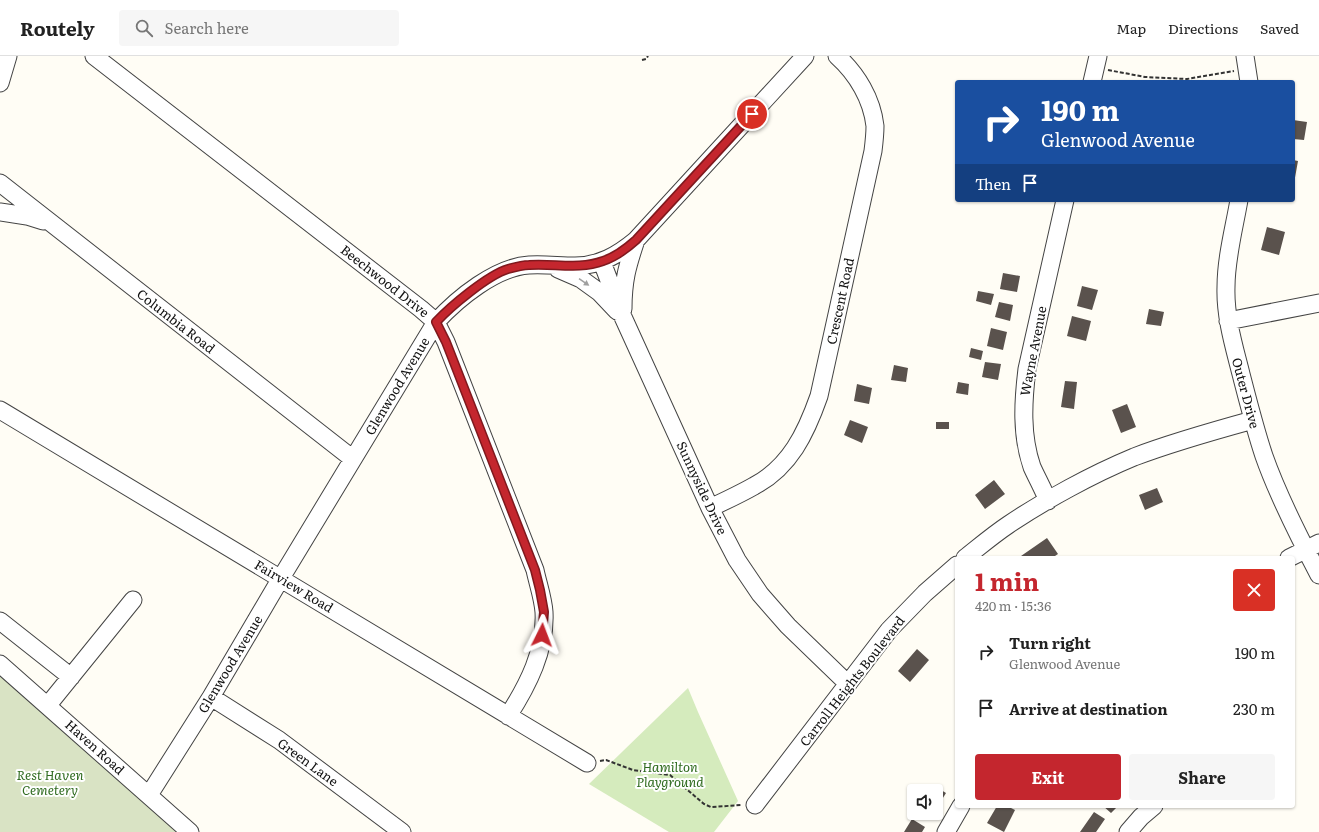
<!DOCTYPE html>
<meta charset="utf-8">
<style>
body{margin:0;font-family:Literata,serif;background:#f6f6f6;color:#222;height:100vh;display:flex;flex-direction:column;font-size:15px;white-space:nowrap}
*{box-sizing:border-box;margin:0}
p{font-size:13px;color:#767676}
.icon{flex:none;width:22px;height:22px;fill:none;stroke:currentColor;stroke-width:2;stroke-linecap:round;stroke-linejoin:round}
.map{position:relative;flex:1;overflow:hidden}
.drawer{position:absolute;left:955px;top:500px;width:340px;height:252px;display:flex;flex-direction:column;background:#fff;border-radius:4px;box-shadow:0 1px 3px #0004}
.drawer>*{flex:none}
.banner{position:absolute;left:955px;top:24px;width:340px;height:122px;border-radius:4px;box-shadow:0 1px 3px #0004;background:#1a4fa0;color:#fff;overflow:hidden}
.tools{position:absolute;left:907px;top:728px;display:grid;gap:8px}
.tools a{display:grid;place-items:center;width:36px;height:36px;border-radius:4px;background:#fff;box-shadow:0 1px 3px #0004;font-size:20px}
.pin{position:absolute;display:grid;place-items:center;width:34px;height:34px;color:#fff;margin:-17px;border:2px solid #fff;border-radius:50%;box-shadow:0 1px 4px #0007}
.me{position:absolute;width:44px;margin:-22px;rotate:3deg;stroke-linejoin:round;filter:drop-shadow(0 0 3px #0008)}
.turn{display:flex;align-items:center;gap:14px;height:84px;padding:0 20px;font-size:18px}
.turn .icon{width:52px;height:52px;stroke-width:2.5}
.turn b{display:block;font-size:28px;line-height:34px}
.then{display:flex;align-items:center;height:38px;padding:0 20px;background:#0003;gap:8px;font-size:15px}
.round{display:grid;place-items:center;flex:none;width:42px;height:42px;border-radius:4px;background:#f6f6f6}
.overview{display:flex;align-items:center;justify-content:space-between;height:68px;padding:0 20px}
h1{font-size:24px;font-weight:700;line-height:30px;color:#c4262e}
.action{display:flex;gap:8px;margin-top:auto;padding:8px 20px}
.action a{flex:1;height:46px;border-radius:4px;background:#c4262e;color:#fff;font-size:16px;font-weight:700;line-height:46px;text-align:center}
.action a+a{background:#f6f6f6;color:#222}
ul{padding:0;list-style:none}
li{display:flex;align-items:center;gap:12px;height:56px;padding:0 20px}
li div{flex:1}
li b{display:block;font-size:15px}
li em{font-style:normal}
header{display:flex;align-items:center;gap:24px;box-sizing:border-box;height:56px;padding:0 20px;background:#fff;border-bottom:1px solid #e0e0e0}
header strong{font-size:19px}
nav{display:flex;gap:22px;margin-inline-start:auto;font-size:14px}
.search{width:280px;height:36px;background:#f6f6f6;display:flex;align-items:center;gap:10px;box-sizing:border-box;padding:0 14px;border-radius:4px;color:#767676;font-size:15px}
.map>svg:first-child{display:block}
.green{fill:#d5ebbd}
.cemetery{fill:#d9e3c4}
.building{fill:#5a524d}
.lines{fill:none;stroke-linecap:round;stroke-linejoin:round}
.minor-casing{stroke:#444;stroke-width:19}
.path{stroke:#333;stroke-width:2;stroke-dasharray:4 2;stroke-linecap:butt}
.minor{stroke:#fff;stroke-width:17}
.oneway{fill:#a0a0a0}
.route-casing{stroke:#7f191e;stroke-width:10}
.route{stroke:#c4262e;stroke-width:7}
.labels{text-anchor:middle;stroke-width:4;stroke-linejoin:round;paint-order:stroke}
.street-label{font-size:13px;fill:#111;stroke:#fff}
.park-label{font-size:13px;font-style:italic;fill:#2f6b1f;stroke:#fff}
</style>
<header>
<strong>Routely</strong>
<div class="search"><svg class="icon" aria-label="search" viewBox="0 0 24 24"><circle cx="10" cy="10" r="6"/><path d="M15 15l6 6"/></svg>Search here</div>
<nav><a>Map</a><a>Directions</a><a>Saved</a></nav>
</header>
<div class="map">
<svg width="1319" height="776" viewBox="0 0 1319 776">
<rect width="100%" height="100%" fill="#fffdf5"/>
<path class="green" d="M 688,632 L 698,656 L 738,745 L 714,776 L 669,776 L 589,728 Z"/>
<path class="cemetery" d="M 0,617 L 180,776 L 0,776 Z"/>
<path class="building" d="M 1293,64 L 1307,66 L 1304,84 L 1293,83 Z
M 1293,104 L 1298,105 L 1294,127 L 1293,127 Z
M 1267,171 L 1285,176 L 1279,199 L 1261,194 Z
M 1003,217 L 1020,220 L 1017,236 L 1000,233 Z
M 1082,230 L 1098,234 L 1092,254 L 1077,250 Z
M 978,235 L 994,238 L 991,249 L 976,245 Z
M 999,246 L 1013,249 L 1010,265 L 995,261 Z
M 1149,253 L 1164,256 L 1161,270 L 1146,268 Z
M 1072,260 L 1091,265 L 1086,285 L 1067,280 Z
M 991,272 L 1007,276 L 1003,294 L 987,290 Z
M 971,292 L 983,295 L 981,304 L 969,301 Z
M 985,306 L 1001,308 L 998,324 L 982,321 Z
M 894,309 L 908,312 L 906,326 L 891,324 Z
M 1065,325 L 1077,326 L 1074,353 L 1061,351 Z
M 958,326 L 969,328 L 968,339 L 956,337 Z
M 857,328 L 872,332 L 869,348 L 854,345 Z
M 1127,348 L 1136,371 L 1121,377 L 1112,354 Z
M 850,364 L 868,371 L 862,387 L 844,379 Z
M 936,366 L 949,366 L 949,373 L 936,373 Z
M 994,424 L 1005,438 L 985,453 L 975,439 Z
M 1157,432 L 1163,446 L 1145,454 L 1139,439 Z
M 1047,482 L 1058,498 L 1052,502 L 1023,502 L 1021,500 Z
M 917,593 L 929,604 L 910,626 L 898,615 Z
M 931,728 L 946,737 L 936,753 L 936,735 L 926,735 Z
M 997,750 L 1007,750 L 1015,754 L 1004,776 L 987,767 Z
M 1103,750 L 1118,750 L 1111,757 Z
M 1094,756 L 1105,763 L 1096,776 L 1080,776 Z
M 912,763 L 925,771 L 922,776 L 904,776 Z"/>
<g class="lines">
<defs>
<path id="minor" d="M 94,0 L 421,253 L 436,266 L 446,286 L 535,514 C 538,528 543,542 544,556 C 546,594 528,629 508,660
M 1245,0 L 1249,26
M 1092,26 L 1098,0
M 0,27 L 8,0
M 0,127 L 353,403
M 1239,144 C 1234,173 1226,202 1226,231 C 1225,261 1234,290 1241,318 C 1248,345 1255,373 1264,400 C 1278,440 1299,481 1319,519
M 0,156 L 27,160 L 43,165
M 602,206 L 623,261 L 710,452 L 737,504 L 760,538 L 788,570 L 848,628
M 558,213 L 581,223 L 599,236 L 617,255
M 623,253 C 623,225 627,211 636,184
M 1228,265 L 1319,247
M 0,354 L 587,707
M 1048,445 C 1043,433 1037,422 1032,411 C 1021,379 1023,346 1027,313 L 1065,144
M 710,452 C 725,445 740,438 754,430 C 790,411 806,377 819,340 L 873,95 C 874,87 875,78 875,70 C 872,43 857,18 837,0
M 965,502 C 979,491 993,479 1008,469 C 1045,444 1093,418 1134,401 C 1173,386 1213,375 1253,364
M 1289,502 L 1319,487
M 0,565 L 71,621
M 0,608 L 190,776
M 211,641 L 279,684 L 402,776
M 48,649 L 133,544
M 149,739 L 211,641 L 281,522 L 436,266 C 458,242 496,211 529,209 C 544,208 560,210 575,210 C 599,210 618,199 636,184 L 805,0
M 755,749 L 889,574 L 925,537 L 957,509
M 946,776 L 961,750
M 1128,776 L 1141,761 L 1154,750"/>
</defs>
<use href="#minor" class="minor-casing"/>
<path class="path" d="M 642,4 L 646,3 L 648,0
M 1108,14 L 1145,21 L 1187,23 L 1234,15
M 600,705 L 606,704 L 633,714 L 670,719 L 704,748 L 711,751 L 742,749"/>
<use href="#minor" class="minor"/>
</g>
<defs><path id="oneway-solid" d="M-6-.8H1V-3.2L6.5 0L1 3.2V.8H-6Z"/></defs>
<use class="oneway" href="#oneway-solid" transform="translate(584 226) rotate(34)"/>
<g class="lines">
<defs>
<path id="route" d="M 542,579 L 544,556 L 540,534 L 535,514 L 446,286 L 436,266 C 451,250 488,219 508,213 C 515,211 522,209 529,209 C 553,207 579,214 603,205 C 615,201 626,193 636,184 L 752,58"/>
</defs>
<use href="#route" class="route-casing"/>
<use href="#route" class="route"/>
</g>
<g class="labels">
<g class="street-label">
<text transform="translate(385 225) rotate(38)" y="5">Beechwood Drive</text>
<text transform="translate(840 245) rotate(-78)" y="5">Crescent Road</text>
<text transform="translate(176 265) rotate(38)" y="5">Columbia Road</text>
<text transform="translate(1033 295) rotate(-79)" y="5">Wayne Avenue</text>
<text transform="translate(397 330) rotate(-59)" y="5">Glenwood Avenue</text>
<text transform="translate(1246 337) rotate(75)" y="5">Outer Drive</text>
<text transform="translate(702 432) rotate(65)" y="5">Sunnyside Drive</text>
<text transform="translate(294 530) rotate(31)" y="5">Fairview Road</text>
<text transform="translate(230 608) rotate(-59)" y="5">Glenwood Avenue</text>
<text transform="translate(852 625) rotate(-52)" y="5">Carroll Heights Boulevard</text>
<text transform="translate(95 691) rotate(42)" y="5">Haven Road</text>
<text transform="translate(308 706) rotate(36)" y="5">Green Lane</text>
</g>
<g class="park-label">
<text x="670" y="716">Hamilton<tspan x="670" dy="15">Playground</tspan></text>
<text x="50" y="724">Rest Haven<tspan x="50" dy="15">Cemetery</tspan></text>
</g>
</g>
</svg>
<div class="tools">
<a><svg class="icon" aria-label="sound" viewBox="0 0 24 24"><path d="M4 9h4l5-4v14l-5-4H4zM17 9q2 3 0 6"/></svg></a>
</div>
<div class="pin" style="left:752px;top:58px;background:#d93025"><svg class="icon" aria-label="arrive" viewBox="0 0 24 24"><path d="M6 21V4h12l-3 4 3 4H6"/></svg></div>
<svg class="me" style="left:542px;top:579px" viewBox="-20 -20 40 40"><path d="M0-17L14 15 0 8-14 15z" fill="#c4262e" stroke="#fff" stroke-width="4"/></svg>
<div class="banner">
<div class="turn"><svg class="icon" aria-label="right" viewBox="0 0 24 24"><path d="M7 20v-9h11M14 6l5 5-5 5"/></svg><div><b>190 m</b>Glenwood Avenue</div></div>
<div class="then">Then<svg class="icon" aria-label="arrive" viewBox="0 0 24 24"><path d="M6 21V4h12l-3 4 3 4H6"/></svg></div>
</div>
<section class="drawer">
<div class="overview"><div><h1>1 min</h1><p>420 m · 15:36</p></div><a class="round" style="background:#d93025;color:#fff"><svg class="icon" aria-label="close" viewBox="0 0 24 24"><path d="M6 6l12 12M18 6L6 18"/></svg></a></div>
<ul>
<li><svg class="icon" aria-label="right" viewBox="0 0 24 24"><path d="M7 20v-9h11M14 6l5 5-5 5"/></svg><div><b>Turn right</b><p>Glenwood Avenue</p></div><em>190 m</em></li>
<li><svg class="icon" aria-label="arrive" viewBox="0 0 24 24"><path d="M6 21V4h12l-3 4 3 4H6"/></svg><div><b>Arrive at destination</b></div><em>230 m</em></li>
</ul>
<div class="action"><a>Exit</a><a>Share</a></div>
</section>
</div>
